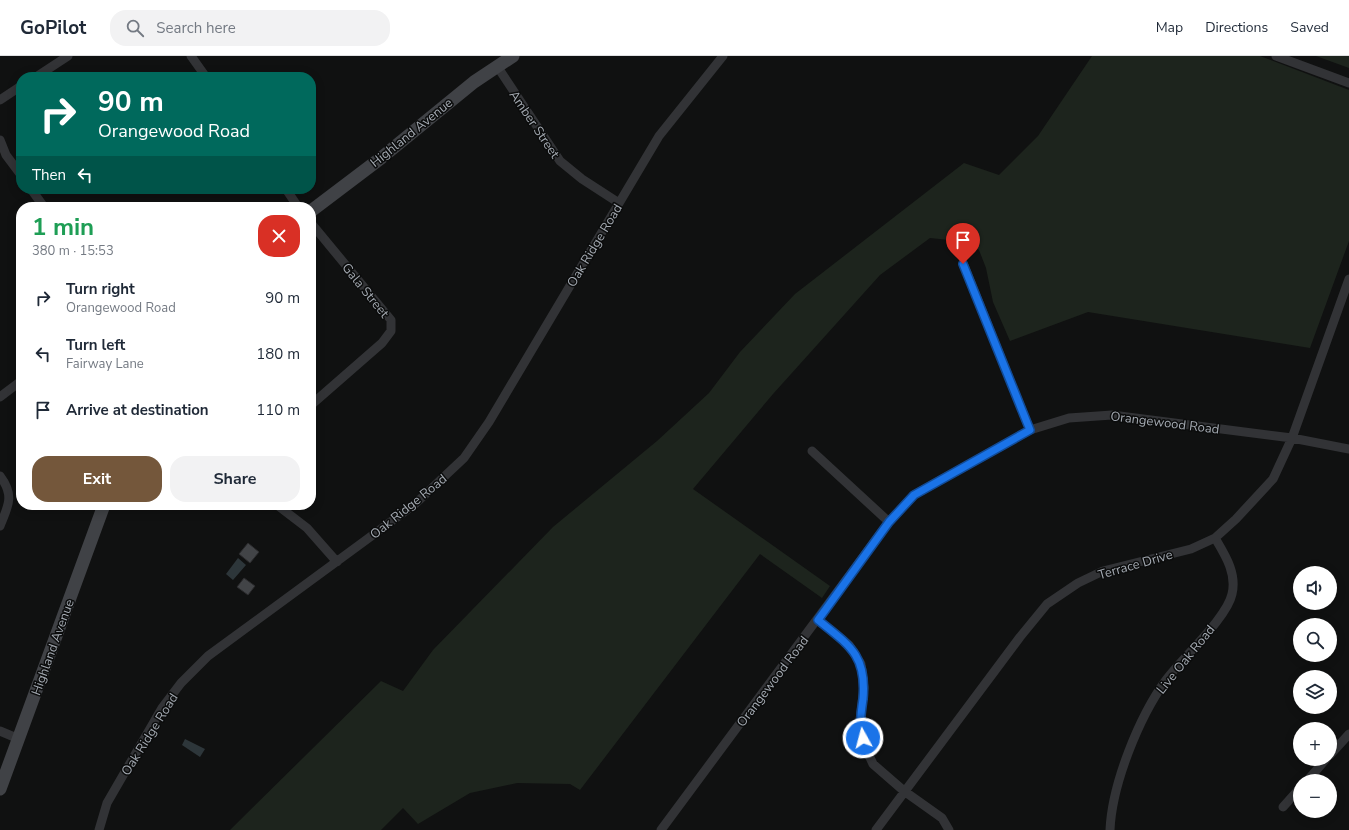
<!DOCTYPE html>
<meta charset="utf-8">
<style>
body{margin:0;font-family:"Nunito Sans",sans-serif;background:#f2f2f3;color:#1f2937;height:100vh;display:flex;flex-direction:column;font-size:15px;white-space:nowrap}
*{box-sizing:border-box;margin:0}
p{font-size:13px;color:#747a83}
.icon{flex:none;width:22px;height:22px;fill:none;stroke:currentColor;stroke-width:2;stroke-linecap:round;stroke-linejoin:round}
.map{position:relative;flex:1;overflow:hidden}
.panel{position:absolute;left:16px;top:146px;width:300px;height:308px;display:flex;flex-direction:column;background:#fff;border-radius:16px;box-shadow:0 2px 10px #0003}
.panel>*{flex:none}
.banner{position:absolute;left:16px;top:16px;width:300px;height:122px;border-radius:16px;box-shadow:0 2px 10px #0003;background:#00695c;color:#fff;overflow:hidden}
.fabs{position:absolute;left:1293px;top:510px;display:grid;gap:8px}
.fabs a{display:grid;place-items:center;width:44px;height:44px;border-radius:50%;background:#fff;box-shadow:0 2px 10px #0003;font-size:20px}
.pin{position:absolute;display:grid;place-items:center;width:34px;height:34px;color:#fff;margin:-41px -17px;border-radius:50% 50% 50% 0;rotate:-45deg;box-shadow:0 0 4px #0007}
.pin .icon{rotate:45deg}
.me{position:absolute;width:44px;margin:-22px;rotate:353deg;stroke-linejoin:round;filter:drop-shadow(0 0 3px #0008)}
.turn{display:flex;align-items:center;gap:14px;height:84px;padding:0 16px;font-size:18px}
.turn .icon{width:52px;height:52px;stroke-width:2.5}
.turn b{display:block;font-size:28px;line-height:34px}
.then{display:flex;align-items:center;height:38px;padding:0 16px;background:#0003;gap:8px;font-size:15px}
.round{display:grid;place-items:center;flex:none;width:42px;height:42px;border-radius:16px;background:#f2f2f3}
.summary{display:flex;align-items:center;justify-content:space-between;height:68px;padding:0 16px}
h1{font-size:24px;font-weight:700;line-height:30px;color:#1e9e55}
.cta{display:flex;gap:8px;margin-top:auto;padding:8px 16px}
.cta a{flex:1;height:46px;border-radius:16px;background:#74573b;color:#fff;font-size:16px;font-weight:700;line-height:46px;text-align:center}
.cta a+a{background:#f2f2f3;color:#1f2937}
ul{padding:0;list-style:none}
li{display:flex;align-items:center;gap:12px;height:56px;padding:0 16px}
li div{flex:1}
li b{display:block;font-size:15px}
li em{font-style:normal}
header{display:flex;align-items:center;gap:24px;box-sizing:border-box;height:56px;padding:0 20px;background:#fff;border-bottom:1px solid #e0e1e3}
header strong{font-size:19px}
nav{display:flex;gap:22px;margin-inline-start:auto;font-size:14px}
.search{width:280px;height:36px;background:#f2f2f3;display:flex;align-items:center;gap:10px;box-sizing:border-box;padding:0 14px;border-radius:16px;color:#747a83;font-size:15px}
.map>svg:first-child{display:block}
.green{fill:#1d241d}
.water{fill:#2d363a}
.building{fill:#424447;stroke:#2b2b2d}
.lines{fill:none;stroke-linecap:round;stroke-linejoin:round}
.minor{stroke:#323336;stroke-width:9}
.secondary{stroke:#404246;stroke-width:13}
.route-casing{stroke:#114b97;stroke-width:10}
.route{stroke:#1a73e8;stroke-width:7}
.labels{text-anchor:middle;stroke-width:3;stroke-linejoin:round;paint-order:stroke}
.street-label{font-size:13px;fill:#a3a9b1;stroke:#0b0c0c}
</style>
<header>
<strong>GoPilot</strong>
<div class="search"><svg class="icon" aria-label="search" viewBox="0 0 24 24"><circle cx="10" cy="10" r="6"/><path d="M15 15l6 6"/></svg>Search here</div>
<nav><a>Map</a><a>Directions</a><a>Saved</a></nav>
</header>
<div class="map">
<svg width="1349" height="774" viewBox="0 0 1349 774">
<rect width="100%" height="100%" fill="#101111"/>
<path class="green" d="M 1092,0 L 1260,0 L 1349,34 L 1349,185 L 1310,292 L 1088,256 L 1010,285 L 993,246 L 986,212 L 979,194 L 969,186 L 930,182 L 880,219 L 773,338 L 693,433 L 830,530 L 822,542 L 760,498 L 580,734 L 570,728 L 517,727 L 470,737 L 418,768 L 403,752 L 381,774 L 230,774 L 381,625 L 403,635 L 433,594 L 553,471 L 657,385 L 709,337 L 740,296 L 795,238 L 964,107 L 999,119 L 1038,80 Z
M 1316,0 L 1349,0 L 1349,12 Z"/>
<path class="water" d="M 238,502 L 246,509 L 233,524 L 226,518 Z
M 185,683 L 205,693 L 200,701 L 182,689 Z"/>
<path class="building" d="M 248,487 L 259,496 L 250,507 L 239,498 Z
M 244,522 L 255,530 L 248,539 L 237,531 Z"/>
<g class="lines">
<path class="minor" d="M 191,0 L 206,21
M 1276,0 L 1349,27
M 497,10 L 560,105 L 582,123 L 619,147
M 36,21 L 68,0
M 0,44 L 21,30
M 0,84 L 6,99 L 21,119
M 31,133 L 44,151
M 286,133 L 298,151
M 311,167 L 391,264 L 391,275 L 382,287 L 311,349
M 963,207 L 1030,374
M 0,341 L 21,325
M 812,395 L 889,466
M 0,420 C 15,440 8,450 0,470
M 277,449 L 307,472 L 337,506
M 818,564 L 849,589 L 861,608 L 864,631 L 859,672 L 866,693 L 873,708 L 904,735 L 942,762 L 949,774
M 0,675 L 19,683
M 1330,699 L 1349,678
M 1307,725 L 1326,703
M 1283,751 L 1300,732
M 99,774 L 107,747 L 162,652 L 181,627 L 208,600 L 415,448 L 464,402 L 489,366 L 659,80 L 723,0
M 661,774 L 889,466 L 914,439 L 1030,374 L 1069,362 L 1112,359 L 1292,382 L 1349,393
M 876,774 L 1020,581 L 1047,548 L 1078,527 L 1103,515 L 1191,493 L 1215,482 L 1236,463 L 1273,423 L 1292,382 L 1349,223
M 1110,774 C 1112,728 1139,661 1166,624 C 1182,602 1227,562 1232,538 C 1237,517 1225,499 1215,482"/>
<path class="secondary" d="M 311,155 L 381,102 L 474,26 L 513,0
M 0,733 L 104,449"/>
</g>
<g class="lines">
<defs>
<path id="route" d="M 863,682 C 859,669 861,657 863,643 C 867,599 849,589 818,564 L 889,466 L 914,439 L 1030,374 L 963,208"/>
</defs>
<use href="#route" class="route-casing"/>
<use href="#route" class="route"/>
</g>
<g class="labels">
<g class="street-label">
<text transform="translate(535 68) rotate(56)" y="5">Amber Street</text>
<text transform="translate(411 76) rotate(-39)" y="5">Highland Avenue</text>
<text transform="translate(594 189) rotate(-59)" y="5">Oak Ridge Road</text>
<text transform="translate(366 234) rotate(51)" y="5">Gala Street</text>
<text transform="translate(1165 366) rotate(7)" y="5">Orangewood Road</text>
<text transform="translate(408 450) rotate(-39)" y="5">Oak Ridge Road</text>
<text transform="translate(1135 508) rotate(-16)" y="5">Terrace Drive</text>
<text transform="translate(52 591) rotate(-70)" y="5">Highland Avenue</text>
<text transform="translate(1185 603) rotate(-51)" y="5">Live Oak Road</text>
<text transform="translate(772 625) rotate(-53)" y="5">Orangewood Road</text>
<text transform="translate(149 678) rotate(-58)" y="5">Oak Ridge Road</text>
</g>
</g>
</svg>
<div class="fabs">
<a><svg class="icon" aria-label="sound" viewBox="0 0 24 24"><path d="M4 9h4l5-4v14l-5-4H4zM17 9q2 3 0 6"/></svg></a>
<a><svg class="icon" aria-label="search" viewBox="0 0 24 24"><circle cx="10" cy="10" r="6"/><path d="M15 15l6 6"/></svg></a>
<a><svg class="icon" aria-label="layers" viewBox="0 0 24 24"><path d="M12 4l9 5-9 5-9-5zM3 14l9 5 9-5"/></svg></a>
<a>+</a>
<a>−</a>
</div>
<div class="pin" style="left:963px;top:208px;background:#d93025"><svg class="icon" aria-label="arrive" viewBox="0 0 24 24"><path d="M6 21V4h12l-3 4 3 4H6"/></svg></div>
<svg class="me" style="left:863px;top:682px" viewBox="-20 -20 40 40"><circle r="17" fill="#1a73e8" stroke="#fff" stroke-width="3"/><path d="M0-11L8 9 0 5-8 9z" fill="#fff"/></svg>
<div class="banner">
<div class="turn"><svg class="icon" aria-label="right" viewBox="0 0 24 24"><path d="M7 20v-9h11M14 6l5 5-5 5"/></svg><div><b>90 m</b>Orangewood Road</div></div>
<div class="then">Then<svg class="icon" aria-label="left" viewBox="0 0 24 24"><path d="M17 20v-9H6M10 6l-5 5 5 5"/></svg></div>
</div>
<section class="panel">
<div class="summary"><div><h1>1 min</h1><p>380 m · 15:53</p></div><a class="round" style="background:#d93025;color:#fff"><svg class="icon" aria-label="close" viewBox="0 0 24 24"><path d="M6 6l12 12M18 6L6 18"/></svg></a></div>
<ul>
<li><svg class="icon" aria-label="right" viewBox="0 0 24 24"><path d="M7 20v-9h11M14 6l5 5-5 5"/></svg><div><b>Turn right</b><p>Orangewood Road</p></div><em>90 m</em></li>
<li><svg class="icon" aria-label="left" viewBox="0 0 24 24"><path d="M17 20v-9H6M10 6l-5 5 5 5"/></svg><div><b>Turn left</b><p>Fairway Lane</p></div><em>180 m</em></li>
<li><svg class="icon" aria-label="arrive" viewBox="0 0 24 24"><path d="M6 21V4h12l-3 4 3 4H6"/></svg><div><b>Arrive at destination</b></div><em>110 m</em></li>
</ul>
<div class="cta"><a>Exit</a><a>Share</a></div>
</section>
</div>
